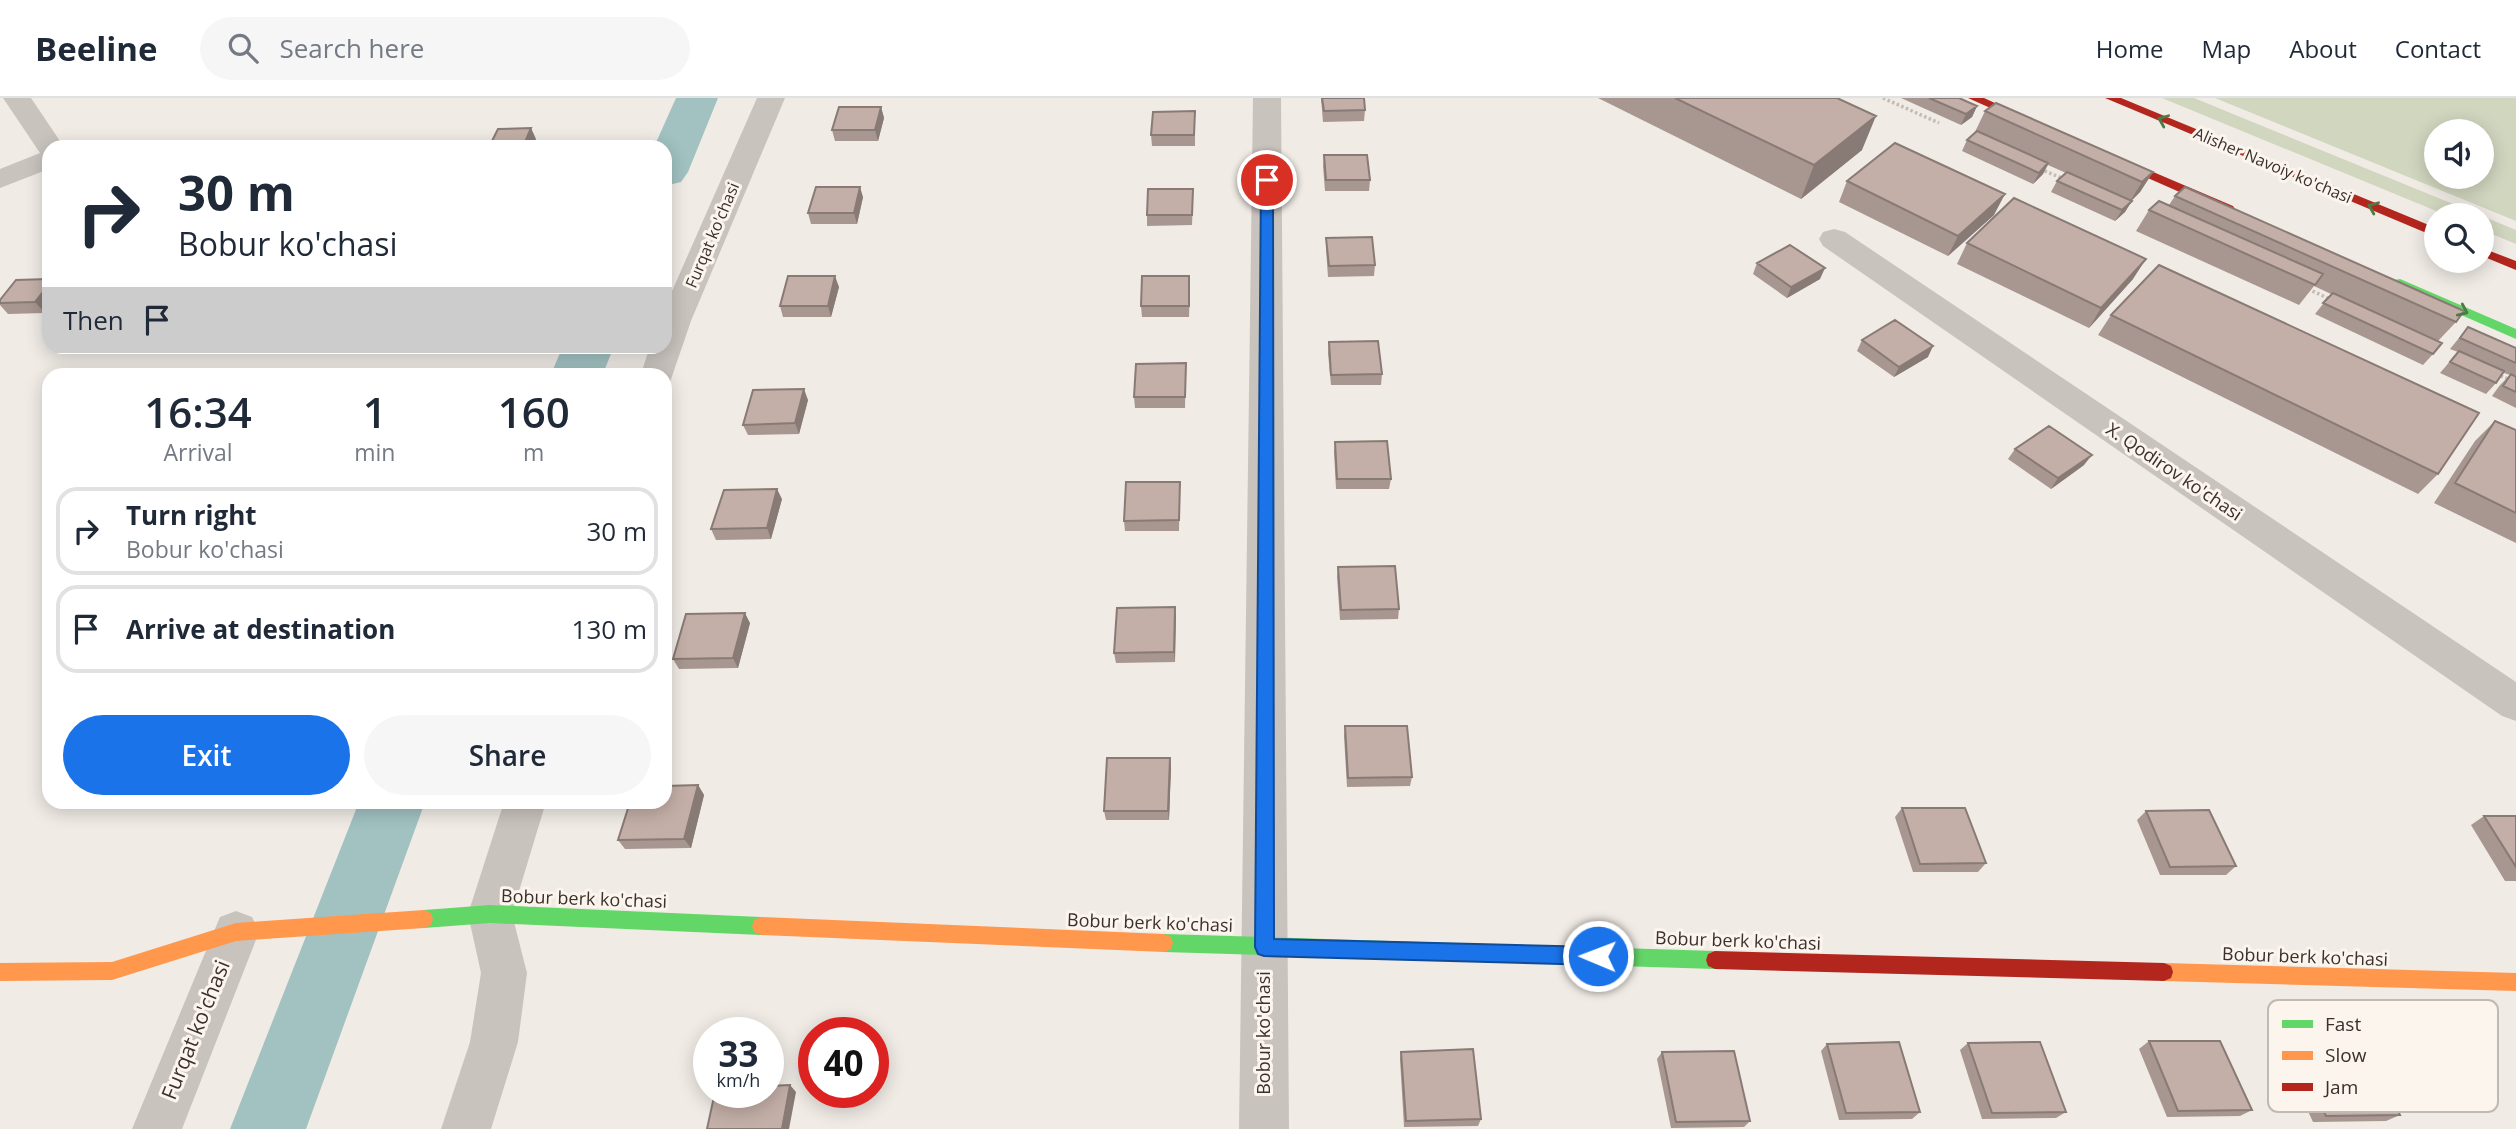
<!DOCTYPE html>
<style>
body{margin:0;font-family:"Open Sans",sans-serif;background:#f6f6f7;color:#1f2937;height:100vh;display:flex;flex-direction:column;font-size:26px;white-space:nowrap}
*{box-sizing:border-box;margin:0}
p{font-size:23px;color:#747a83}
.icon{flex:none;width:38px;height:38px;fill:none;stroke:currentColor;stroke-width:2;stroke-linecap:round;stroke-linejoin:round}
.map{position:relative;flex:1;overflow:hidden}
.panel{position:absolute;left:42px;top:270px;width:630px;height:441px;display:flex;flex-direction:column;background:#fff;border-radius:21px;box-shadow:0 4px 18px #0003}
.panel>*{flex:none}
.top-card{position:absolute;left:42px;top:42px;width:630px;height:214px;border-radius:21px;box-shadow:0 4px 18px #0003;background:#fff;color:#1f2937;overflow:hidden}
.controls{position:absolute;left:2424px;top:21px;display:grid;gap:14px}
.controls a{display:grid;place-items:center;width:70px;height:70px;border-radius:50%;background:#fff;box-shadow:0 4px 18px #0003;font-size:35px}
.speed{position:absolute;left:693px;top:919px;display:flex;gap:14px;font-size:35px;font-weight:700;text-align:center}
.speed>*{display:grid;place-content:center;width:91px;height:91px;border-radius:50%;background:#fff;box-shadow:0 4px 18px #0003;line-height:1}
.speed small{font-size:18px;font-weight:400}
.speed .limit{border:10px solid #d22;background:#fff;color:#111}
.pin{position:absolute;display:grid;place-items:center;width:60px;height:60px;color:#fff;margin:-30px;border:4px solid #fff;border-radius:50%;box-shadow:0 2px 7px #0007}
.me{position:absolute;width:77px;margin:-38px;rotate:271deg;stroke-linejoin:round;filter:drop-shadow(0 0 5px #0008)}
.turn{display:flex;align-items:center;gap:24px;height:147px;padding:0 21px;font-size:32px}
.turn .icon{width:91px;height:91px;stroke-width:2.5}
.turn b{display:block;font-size:49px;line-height:60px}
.then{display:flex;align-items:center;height:66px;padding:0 21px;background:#0003;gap:14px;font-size:26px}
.eta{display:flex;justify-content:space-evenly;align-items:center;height:119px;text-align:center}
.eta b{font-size:42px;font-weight:600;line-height:49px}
.action{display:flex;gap:14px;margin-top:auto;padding:14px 21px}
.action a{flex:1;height:80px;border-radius:42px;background:#1a73e8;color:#fff;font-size:28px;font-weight:600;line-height:80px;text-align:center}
.action a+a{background:#f6f6f7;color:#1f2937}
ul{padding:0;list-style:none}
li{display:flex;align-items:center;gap:21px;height:88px;margin:0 14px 10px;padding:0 7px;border:4px solid #e0e1e3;border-radius:21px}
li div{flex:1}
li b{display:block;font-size:26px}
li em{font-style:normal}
header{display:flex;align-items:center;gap:42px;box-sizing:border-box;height:98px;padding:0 35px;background:#fff;border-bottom:2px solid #e0e1e3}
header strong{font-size:33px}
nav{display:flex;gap:38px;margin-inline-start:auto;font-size:24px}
.search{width:490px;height:63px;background:#f6f6f7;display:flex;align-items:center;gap:18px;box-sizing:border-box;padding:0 24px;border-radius:38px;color:#747a83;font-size:26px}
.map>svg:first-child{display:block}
.green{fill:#d1d6bf;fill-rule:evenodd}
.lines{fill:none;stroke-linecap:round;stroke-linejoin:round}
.canal{fill:#a1c2c1;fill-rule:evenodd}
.path{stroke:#c2bbb6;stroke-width:3.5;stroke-dasharray:2.5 2.5;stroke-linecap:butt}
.street{fill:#c9c3be;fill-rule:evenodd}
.fast{fill:#63d668;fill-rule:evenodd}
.slow{fill:#ff974d;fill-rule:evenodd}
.jam{fill:#b3261e;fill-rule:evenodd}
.wall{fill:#a89690}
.shaded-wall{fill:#887a75}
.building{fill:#c3afa7;stroke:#887a75;stroke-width:2}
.oneway{stroke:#4d7b46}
.route{fill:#1a73e8;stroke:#114b97;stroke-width:2}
.labels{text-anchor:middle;stroke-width:6;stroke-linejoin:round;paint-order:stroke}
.far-street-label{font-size:16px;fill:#3b302b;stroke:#fbf5ee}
.street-label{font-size:18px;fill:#3b302b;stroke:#fbf5ee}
.near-street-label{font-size:21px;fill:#3b302b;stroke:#fbf5ee}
.key{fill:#fbf5ee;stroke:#c1bab4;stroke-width:2}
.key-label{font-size:19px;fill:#3b302b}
</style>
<header>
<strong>Beeline</strong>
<div class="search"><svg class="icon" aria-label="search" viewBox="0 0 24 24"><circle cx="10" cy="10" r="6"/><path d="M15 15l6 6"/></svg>Search here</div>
<nav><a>Home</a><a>Map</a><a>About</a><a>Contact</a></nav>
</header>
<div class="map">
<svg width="2516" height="1031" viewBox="0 0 2516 1031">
<rect width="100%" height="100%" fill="#f0ebe5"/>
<path class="green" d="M 2162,0 L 2194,0 L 2480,117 L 2446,117 Z
M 2215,0 L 2516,0 L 2516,123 ZM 2436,33 L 2482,33 L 2482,79 L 2436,79 Z
M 2482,118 L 2516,132 L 2516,146 L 2482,132 Z"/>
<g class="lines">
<path class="canal" d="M 676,0 L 718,0 L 688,74 L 681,84 L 665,88 L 665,49 L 654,49 Z
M 563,248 L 614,248 L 603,276 L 551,276 Z
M 359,704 L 425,704 L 306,1031 L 230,1031 Z"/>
<path class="path" d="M 1883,0 L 1939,25
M 2040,71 L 2064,81
M 2308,191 L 2332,202
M 2496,276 L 2516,284"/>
<path class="street" d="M 3,0 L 31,0 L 64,49 L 49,49 L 49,71 L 0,90 L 0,71 L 40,55 Z
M 757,0 L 785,0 L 691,223 L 670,284 L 665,286 L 665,276 L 641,276 L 650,248 L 665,248 L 665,209 Z
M 1253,0 L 1281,0 L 1289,1031 L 1239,1031 Z
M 1834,131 L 1845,134 L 2516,584 L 2516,623 L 2502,618 L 1823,148 L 1819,141 L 1823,134 Z
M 504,704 L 546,704 L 512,816 L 527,875 L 518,944 L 491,1031 L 441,1031 L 470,944 L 481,875 L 468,816 Z
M 236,813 L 252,819 L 259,834 L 182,1031 L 132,1031 L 220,819 Z"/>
<path class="fast" d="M 2400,181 L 2516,231 L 2516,241 L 2395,188 L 2395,182 Z
M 490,807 L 761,819 L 768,822 L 770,828 L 768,834 L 761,837 L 490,825 L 424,830 L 417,827 L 415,821 L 417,815 L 424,812 Z
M 1164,836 L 1715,853 L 1722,856 L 1724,862 L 1722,868 L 1715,871 L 1164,854 L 1157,851 L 1155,845 L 1157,839 Z"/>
<path class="slow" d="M 424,812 L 431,815 L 433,821 L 431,827 L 424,830 L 236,843 L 112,882 L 0,883 L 0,865 L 112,864 L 236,825 Z
M 761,819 L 1164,836 L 1171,839 L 1173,845 L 1171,851 L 1164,854 L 761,837 L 754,834 L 752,828 L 754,822 Z
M 2164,865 L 2516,875 L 2516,893 L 2164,883 L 2157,880 L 2155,874 L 2157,868 Z"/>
<path class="jam" d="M 1968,0 L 1984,0 L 2045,28 L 2035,30 Z
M 2105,0 L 2121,0 L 2436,130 L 2436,139 Z
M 2104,53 L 2233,108 L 2235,111 L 2229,115 L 2225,114 L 2100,59 L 2100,55 Z
M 2482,150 L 2516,163 L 2516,172 L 2482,158 Z
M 1715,853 L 2164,865 L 2171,868 L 2173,874 L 2171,880 L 2164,883 L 1715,871 L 1708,868 L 1706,862 L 1708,856 Z"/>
</g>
<path class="wall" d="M 1321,0 L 1364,0 L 1365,12 L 1364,23 L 1323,24 Z
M 1598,0 L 1837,0 L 1862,52 L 1801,101 Z
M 1901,0 L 1959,0 L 1977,8 L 1972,19 L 1961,27 Z
M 881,9 L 884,20 L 878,43 L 835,43 L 832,32 Z
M 1195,13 L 1195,48 L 1152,48 L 1151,37 Z
M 1985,13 L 2153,74 L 2140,94 L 2131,103 L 2125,114 L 2115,123 L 2051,94 L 2057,83 L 2066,75 L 2048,67 L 2043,76 L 2033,86 L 1962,53 L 1967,42 L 1976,34 L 1975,34 Z
M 1324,57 L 1370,82 L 1369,93 L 1325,93 L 1323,68 Z
M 1847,83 L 1994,117 L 1948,158 L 1839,104 Z
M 2175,98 L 2456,224 L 2438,243 L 2433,256 L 2423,267 L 2315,216 L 2331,196 L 2314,188 L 2299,207 L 2136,133 L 2149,112 L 2169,107 Z
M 863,99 L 857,126 L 811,126 L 808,115 Z
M 1193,101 L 1192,127 L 1147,128 L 1147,117 Z
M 1326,140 L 1375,167 L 1374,178 L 1328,179 L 1326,151 Z
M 1967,145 L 2133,181 L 2089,230 L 1957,166 Z
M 1757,165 L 1820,181 L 1787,200 L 1753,176 Z
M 49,181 L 49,210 L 45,215 L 8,216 L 0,207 L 0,202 Z
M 839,189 L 831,219 L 783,219 L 780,208 Z
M 1190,189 L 1189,219 L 1142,219 L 1141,208 Z
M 2111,217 L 2438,376 L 2418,396 L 2098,237 Z
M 2468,229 L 2516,250 L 2516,310 L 2492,298 L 2500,287 L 2510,277 L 2504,275 L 2496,285 L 2486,296 L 2440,275 L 2458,254 L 2450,251 Z
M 1862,242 L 1928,259 L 1894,279 L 1857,253 Z
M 1329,244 L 1382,276 L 1381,287 L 1331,287 L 1328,255 Z
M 1186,265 L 1185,310 L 1135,310 L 1134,299 Z
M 808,302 L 799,336 L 748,337 L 743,327 Z
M 2495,323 L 2516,332 L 2516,445 L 2434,405 L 2475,343 Z
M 1335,344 L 1391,381 L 1389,391 L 1336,391 L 1334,354 Z
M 2015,351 L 2084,367 L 2051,391 L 2008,361 Z
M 1180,384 L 1179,433 L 1125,433 L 1124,423 Z
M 782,401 L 771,441 L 716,442 L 711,431 Z
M 1338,469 L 1399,511 L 1398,521 L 1340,522 L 1337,479 Z
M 1175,509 L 1175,564 L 1116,565 L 1114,555 Z
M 750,525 L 738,570 L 679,571 L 673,561 Z
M 1345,628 L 1412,679 L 1410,688 L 1347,689 L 1344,638 Z
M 1171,669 L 1169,722 L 1106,722 L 1104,713 Z
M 698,687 L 704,697 L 691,750 L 625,751 L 618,742 Z
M 1902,710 L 1986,765 L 1978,774 L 1913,774 L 1895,719 Z
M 2146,713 L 2236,768 L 2226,777 L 2160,777 L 2137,722 Z
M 2484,718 L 2516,718 L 2516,783 L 2505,783 L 2471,727 Z
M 2149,943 L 2252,1012 L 2240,1018 L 2167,1019 L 2139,951 Z
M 1968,945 L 2066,1014 L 2056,1020 L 1982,1021 L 1960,952 Z
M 1827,946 L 1920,1014 L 1912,1021 L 1839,1022 L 1821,953 Z
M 2293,948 L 2400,1017 L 2386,1023 L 2313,1024 L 2281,955 Z
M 1401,954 L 1481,1021 L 1478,1028 L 1404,1029 L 1400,961 Z
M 1662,954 L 1750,1023 L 1744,1029 L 1671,1030 L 1657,961 Z"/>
<path class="shaded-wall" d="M 1977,8 L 1972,19 L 1961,27 L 1966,16 Z
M 881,9 L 884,20 L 878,43 L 875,32 Z
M 1876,18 L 1862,52 L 1801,101 L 1814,67 Z
M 531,30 L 536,41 L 533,49 L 523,49 Z
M 2048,65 L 2043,76 L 2033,86 L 2039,75 Z
M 2153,74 L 2140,94 L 2129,105 L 2142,84 Z
M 860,89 L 863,99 L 857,126 L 854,115 Z
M 2005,96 L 1994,117 L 1948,158 L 1958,138 Z
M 2132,103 L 2125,114 L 2115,123 L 2122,112 Z
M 2146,161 L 2133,181 L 2089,230 L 2101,210 Z
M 1825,170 L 1820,181 L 1787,200 L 1791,189 Z
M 835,178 L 839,189 L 831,219 L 828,208 Z
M 49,186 L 49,210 L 45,215 L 35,204 Z
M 1933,248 L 1928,259 L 1894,279 L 1899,269 Z
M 804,291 L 808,302 L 799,336 L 795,325 Z
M 2092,357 L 2084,367 L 2051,391 L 2058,380 Z
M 777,391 L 782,401 L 771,441 L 767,430 Z
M 1175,509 L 1176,519 L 1175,564 L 1174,554 Z
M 745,515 L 750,525 L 738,570 L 733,560 Z
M 1170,660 L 1171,669 L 1169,722 L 1168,713 Z
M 698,687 L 704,697 L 691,750 L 684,741 Z
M 790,987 L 796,994 L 789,1031 L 782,1031 Z"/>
<path class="building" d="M 1322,0 L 1364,0 L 1365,12 L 1324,13 Z
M 1675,0 L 1837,0 L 1876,18 L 1814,67 Z
M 1929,0 L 1959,0 L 1977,8 L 1966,16 Z
M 1996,5 L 2153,74 L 2142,84 L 1985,13 Z
M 839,9 L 881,9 L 875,32 L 832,32 Z
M 1195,13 L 1194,37 L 1151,37 L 1153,14 Z
M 531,30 L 523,49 L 489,49 L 498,31 Z
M 1977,33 L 2048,65 L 2039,75 L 1967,42 Z
M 1895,45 L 2005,96 L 1958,138 L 1847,83 Z
M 1324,57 L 1367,57 L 1370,82 L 1326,82 Z
M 2067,74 L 2132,103 L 2122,112 L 2057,83 Z
M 816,89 L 860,89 L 854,115 L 808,115 Z
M 2185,89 L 2464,213 L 2456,224 L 2175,98 Z
M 1148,91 L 1193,91 L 1192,117 L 1147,117 Z
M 2014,100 L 2146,161 L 2101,210 L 1967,145 Z
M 2159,103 L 2323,176 L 2315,187 L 2149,112 Z
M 1372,139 L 1375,167 L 1329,168 L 1326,140 Z
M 1790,147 L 1825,170 L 1791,189 L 1757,165 Z
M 2159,167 L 2479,315 L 2438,376 L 2111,217 Z
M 788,178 L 835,178 L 828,208 L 780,208 Z
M 1142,178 L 1189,178 L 1189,208 L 1141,208 Z
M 49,181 L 49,186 L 35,204 L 0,205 L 0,202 L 16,182 Z
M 2333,195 L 2442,245 L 2433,256 L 2323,205 Z
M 1895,222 L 1933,248 L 1899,269 L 1862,242 Z
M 2468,229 L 2516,250 L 2516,265 L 2460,240 Z
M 1378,243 L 1382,276 L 1331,277 L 1329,244 Z
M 2459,253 L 2504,273 L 2496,285 L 2450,264 Z
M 1186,265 L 1185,299 L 1134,299 L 1136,266 Z
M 2511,276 L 2516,279 L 2516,294 L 2503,288 Z
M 804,291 L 795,325 L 743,327 L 753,292 Z
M 2495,323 L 2516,332 L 2516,415 L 2455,385 Z
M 2049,328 L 2092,357 L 2058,380 L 2015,351 Z
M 1387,343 L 1391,381 L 1337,381 L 1335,344 Z
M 1126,384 L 1180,384 L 1179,422 L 1124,423 Z
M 777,391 L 767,430 L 711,431 L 724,392 Z
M 1395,468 L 1399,511 L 1341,512 L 1338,469 Z
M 1175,509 L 1174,554 L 1114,555 L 1117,510 Z
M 745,515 L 733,560 L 673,561 L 686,516 Z
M 1345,628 L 1407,628 L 1412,679 L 1348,680 Z
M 1107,660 L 1170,660 L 1168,713 L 1104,713 Z
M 698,687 L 684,741 L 618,742 L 630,704 L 665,704 L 665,688 Z
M 1902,710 L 1965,710 L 1986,765 L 1920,766 Z
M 2209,712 L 2236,768 L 2170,769 L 2146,713 Z
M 2484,718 L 2516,718 L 2516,769 Z
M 2149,943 L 2220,943 L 2252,1012 L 2178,1013 Z
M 1899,944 L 1920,1014 L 1846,1015 L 1827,946 Z
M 2040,944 L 2066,1014 L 1992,1015 L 1968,945 Z
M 2364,947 L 2400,1017 L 2326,1018 L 2293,948 Z
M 1473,951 L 1481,1021 L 1406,1023 L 1401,954 Z
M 1734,953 L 1750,1023 L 1676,1024 L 1662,954 Z
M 790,987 L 782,1031 L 707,1031 L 715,994 L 768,994 L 768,988 Z"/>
<defs><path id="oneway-chevron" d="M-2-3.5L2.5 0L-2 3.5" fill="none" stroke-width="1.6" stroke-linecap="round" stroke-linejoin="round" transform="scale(1.75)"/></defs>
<g class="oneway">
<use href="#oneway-chevron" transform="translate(2163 22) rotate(-157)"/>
<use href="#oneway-chevron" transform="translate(2373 109) rotate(-157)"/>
<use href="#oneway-chevron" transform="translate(2463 213) rotate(24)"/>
</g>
<path class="route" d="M 1267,79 L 1273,82 L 1274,841 L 1598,849 L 1605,852 L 1608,858 L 1605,865 L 1598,867 L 1264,858 L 1258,856 L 1255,849 L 1261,82 Z"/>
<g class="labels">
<g class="far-street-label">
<text transform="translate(2273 67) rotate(23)" y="6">Alisher Navoiy ko'chasi</text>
<text transform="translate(712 137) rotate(-67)" y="6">Furqat ko'chasi</text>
</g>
<g class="street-label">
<text transform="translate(2174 374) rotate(34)" y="6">X. Qodirov ko'chasi</text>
<text transform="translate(584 801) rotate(2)" y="6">Bobur berk ko'chasi</text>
<text transform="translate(1150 825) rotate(2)" y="6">Bobur berk ko'chasi</text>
<text transform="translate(1738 843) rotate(2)" y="6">Bobur berk ko'chasi</text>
<text transform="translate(2305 859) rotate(2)" y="6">Bobur berk ko'chasi</text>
<text transform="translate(1264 935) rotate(-90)" y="6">Bobur ko'chasi</text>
</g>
<g class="near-street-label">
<text transform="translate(196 932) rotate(-68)" y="7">Furqat ko'chasi</text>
</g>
</g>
<rect x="2268" y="902" width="230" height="112" rx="10" class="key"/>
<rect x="2282" y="922" width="31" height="8" fill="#63d668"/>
<rect x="2282" y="953" width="31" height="9" fill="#ff974d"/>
<rect x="2282" y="985" width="31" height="8" fill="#b3261e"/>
<g class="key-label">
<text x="2325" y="933">Fast</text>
<text x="2325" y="964">Slow</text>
<text x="2325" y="996">Jam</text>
</g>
</svg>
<div class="controls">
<a><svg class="icon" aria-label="sound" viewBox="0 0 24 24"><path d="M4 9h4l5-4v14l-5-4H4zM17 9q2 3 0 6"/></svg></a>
<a><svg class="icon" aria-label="search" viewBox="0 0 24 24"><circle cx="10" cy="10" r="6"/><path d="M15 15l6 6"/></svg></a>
</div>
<div class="speed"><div>33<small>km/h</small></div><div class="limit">40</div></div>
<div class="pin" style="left:1267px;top:82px;background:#d93025"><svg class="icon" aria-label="arrive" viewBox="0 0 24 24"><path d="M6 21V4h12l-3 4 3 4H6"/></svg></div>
<svg class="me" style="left:1598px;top:858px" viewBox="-20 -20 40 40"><circle r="17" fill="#1a73e8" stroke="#fff" stroke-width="3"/><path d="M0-11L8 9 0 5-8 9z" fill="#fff"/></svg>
<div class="top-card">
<div class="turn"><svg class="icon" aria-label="right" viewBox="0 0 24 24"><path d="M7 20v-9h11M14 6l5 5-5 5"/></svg><div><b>30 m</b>Bobur ko'chasi</div></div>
<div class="then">Then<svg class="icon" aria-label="arrive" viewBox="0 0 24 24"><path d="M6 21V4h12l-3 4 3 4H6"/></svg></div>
</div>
<section class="panel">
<div class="eta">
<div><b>16:34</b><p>Arrival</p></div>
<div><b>1</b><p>min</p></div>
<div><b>160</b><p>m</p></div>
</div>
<ul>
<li><svg class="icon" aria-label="right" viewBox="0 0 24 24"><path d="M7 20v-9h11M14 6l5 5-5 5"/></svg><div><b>Turn right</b><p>Bobur ko'chasi</p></div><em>30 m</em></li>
<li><svg class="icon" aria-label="arrive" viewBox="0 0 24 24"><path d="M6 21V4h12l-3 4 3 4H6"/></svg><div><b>Arrive at destination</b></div><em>130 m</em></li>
</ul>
<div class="action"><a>Exit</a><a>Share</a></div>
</section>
</div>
